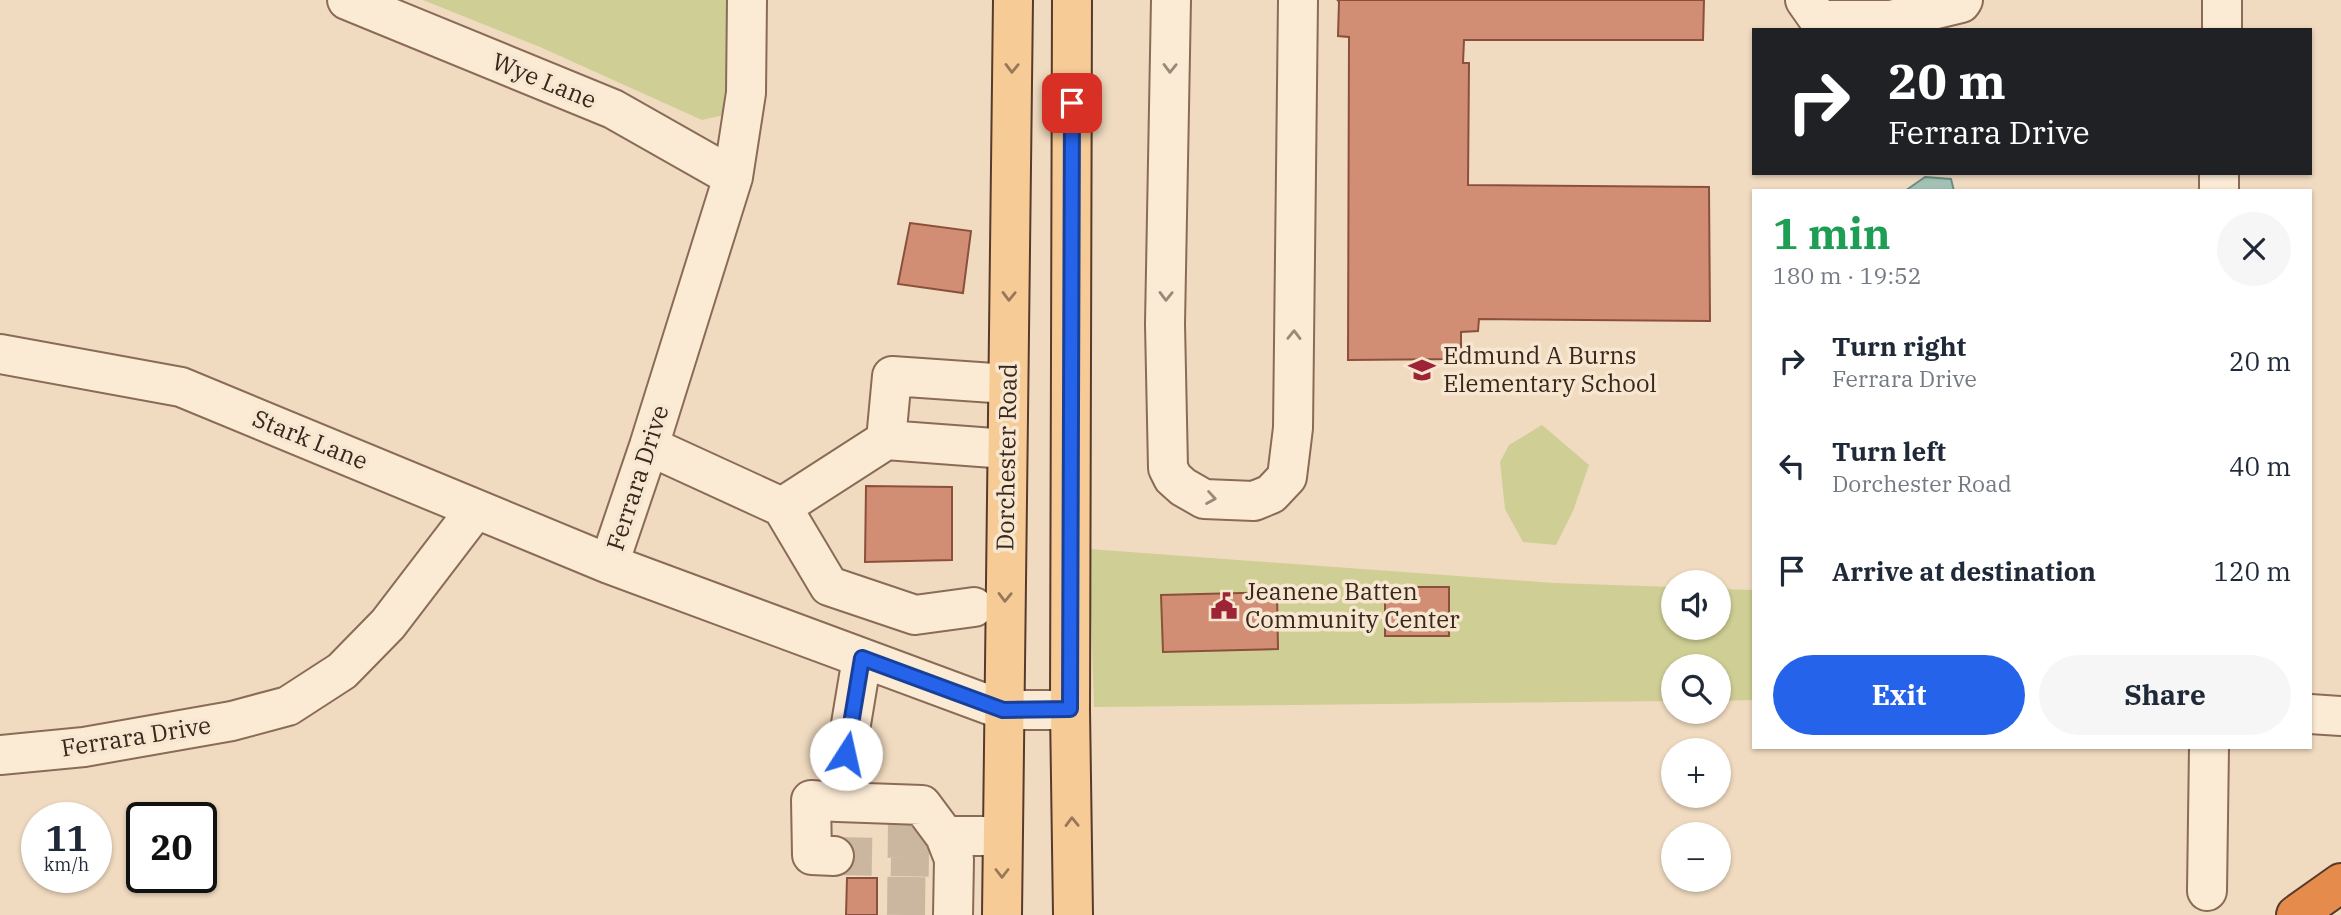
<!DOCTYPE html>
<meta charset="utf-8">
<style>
body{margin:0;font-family:"IBM Plex Serif",serif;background:#f6f6f7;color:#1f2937;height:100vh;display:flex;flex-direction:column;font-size:26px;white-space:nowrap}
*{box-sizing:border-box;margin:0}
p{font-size:23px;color:#747a83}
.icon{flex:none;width:38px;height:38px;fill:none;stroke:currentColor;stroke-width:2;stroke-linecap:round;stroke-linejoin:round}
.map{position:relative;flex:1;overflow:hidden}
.panel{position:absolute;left:1752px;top:189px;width:560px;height:560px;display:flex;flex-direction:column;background:#fff;border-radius:0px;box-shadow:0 2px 5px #0004}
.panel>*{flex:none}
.hud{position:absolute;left:1752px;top:28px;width:560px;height:147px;border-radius:0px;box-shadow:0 2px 5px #0004;background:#202124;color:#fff;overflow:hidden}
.tools{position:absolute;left:1661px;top:570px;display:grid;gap:14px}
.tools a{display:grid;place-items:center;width:70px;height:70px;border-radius:50%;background:#fff;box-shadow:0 2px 5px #0004;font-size:35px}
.speed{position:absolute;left:21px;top:802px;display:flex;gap:14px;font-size:35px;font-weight:700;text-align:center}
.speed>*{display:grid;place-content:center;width:91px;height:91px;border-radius:50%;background:#fff;box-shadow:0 2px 5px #0004;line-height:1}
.speed small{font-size:18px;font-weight:400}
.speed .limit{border:4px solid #111;border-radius:10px;background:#fff;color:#111}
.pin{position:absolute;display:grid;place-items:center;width:60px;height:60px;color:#fff;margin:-30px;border-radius:14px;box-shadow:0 4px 10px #0006}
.me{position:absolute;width:77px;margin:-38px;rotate:10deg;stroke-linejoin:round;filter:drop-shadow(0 0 5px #0008)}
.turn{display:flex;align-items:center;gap:24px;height:147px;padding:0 21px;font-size:32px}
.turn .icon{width:91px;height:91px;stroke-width:2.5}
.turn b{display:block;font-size:49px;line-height:60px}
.round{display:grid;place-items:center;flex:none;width:74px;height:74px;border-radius:37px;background:#f6f6f7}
.head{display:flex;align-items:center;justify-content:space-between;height:119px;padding:0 21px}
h1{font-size:42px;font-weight:800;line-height:52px;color:#1e9e55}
.button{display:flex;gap:14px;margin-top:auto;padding:14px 21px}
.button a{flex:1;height:80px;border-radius:42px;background:#2563eb;color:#fff;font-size:28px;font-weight:800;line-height:80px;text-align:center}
.button a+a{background:#f6f6f7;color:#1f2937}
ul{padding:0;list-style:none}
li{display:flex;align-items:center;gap:21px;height:105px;padding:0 21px}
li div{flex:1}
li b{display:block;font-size:26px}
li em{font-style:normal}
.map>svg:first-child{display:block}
.green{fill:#cfce94}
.water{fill:#a3c2b5;stroke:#6a9182;stroke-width:2}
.building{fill:#d18e74;stroke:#8b503c;stroke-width:2}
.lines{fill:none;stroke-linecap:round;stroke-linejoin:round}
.minor-tunnel{stroke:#cbb79f;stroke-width:38;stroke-dasharray:38 19;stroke-linecap:butt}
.minor-casing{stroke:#8a6b57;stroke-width:42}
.major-casing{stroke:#583a2c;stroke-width:42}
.highway-casing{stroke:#583a2c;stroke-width:42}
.minor{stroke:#fbead4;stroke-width:38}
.major{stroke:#f6cb96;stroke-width:38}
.highway{stroke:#e58c4c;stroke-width:38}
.oneway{stroke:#987859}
.oneway2{stroke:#9a8878}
.route-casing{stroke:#184099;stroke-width:18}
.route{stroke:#2563eb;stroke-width:12}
.labels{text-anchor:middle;stroke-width:7;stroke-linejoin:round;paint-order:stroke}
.street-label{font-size:24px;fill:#39261c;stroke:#f7e7d0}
.poi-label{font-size:24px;fill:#39261c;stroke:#f7e7d0;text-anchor:start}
</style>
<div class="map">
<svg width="2341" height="915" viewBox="0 0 2341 915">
<rect width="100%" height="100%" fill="#f0dbc0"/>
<path class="green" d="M 423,0 L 733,0 L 733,91 L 724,115 L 702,120 L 540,47 Z
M 1542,425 L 1589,465 L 1573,511 L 1556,545 L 1523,542 L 1505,509 L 1500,462 L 1509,445 Z
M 1089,549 L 1554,583 L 1673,587 L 1673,628 L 1718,628 L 1719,589 L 1753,590 L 1753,700 L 1719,701 L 1718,667 L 1673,667 L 1673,701 L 1094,707 Z"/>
<path class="water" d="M 1925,177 L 1951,179 L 1954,191 L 1905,191 Z"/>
<path class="building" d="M 1337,0 L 1704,0 L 1703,40 L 1464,40 L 1463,63 L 1469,63 L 1468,185 L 1709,187 L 1710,321 L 1479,319 L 1478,331 L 1461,332 L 1461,359 L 1348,360 L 1349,37 L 1338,36 L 1339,1 Z
M 910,223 L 971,231 L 963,293 L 898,284 Z
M 866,486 L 952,487 L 952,560 L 865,562 Z
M 1385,587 L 1449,587 L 1449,636 L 1385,636 Z
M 1277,592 L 1278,649 L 1163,652 L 1161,595 Z
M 847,878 L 877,878 L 877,915 L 846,915 Z"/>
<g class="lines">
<path class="minor-tunnel" d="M 834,856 L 940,858
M 906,915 L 907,821"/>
<defs>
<path id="minor" d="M 347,0 L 613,109 L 733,177
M 1171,0 L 1165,324 L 1168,468 L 1173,478 L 1183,487 L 1204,499 L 1254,501 L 1271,494 L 1287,477 L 1293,428 L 1298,0
M 1805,0 L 1819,20 L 1891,20 L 1961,3 L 1963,0
M 2222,30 L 2222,0
M 2219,191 L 2219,173
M 0,354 L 181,387 L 609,564 L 1003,710 L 1070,710
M 886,440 L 1007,449
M 649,446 L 782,507 L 886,440 L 892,376 L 1008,384
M 782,507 L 829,586 L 915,615 L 974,607
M 609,564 L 649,446 L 733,177 L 746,93 L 747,0
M 862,658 L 838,802 L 922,805 L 945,836 L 1002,836
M 2310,714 L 2341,716
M 0,755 L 84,747 L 232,721 L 288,706 L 342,671 L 388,624 L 476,509
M 945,836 L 954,859 L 953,915
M 834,856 L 812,855 L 811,800 L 838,802
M 2207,891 L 2209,747"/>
<path id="major" d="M 1072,0 L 1070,710 L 1073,915
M 1002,915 L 1013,0"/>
<path id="highway" d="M 2296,915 L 2341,883"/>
</defs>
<use href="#minor" class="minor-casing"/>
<use href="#major" class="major-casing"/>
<use href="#highway" class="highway-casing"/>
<use href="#minor" class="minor"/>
<use href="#major" class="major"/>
<use href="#highway" class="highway"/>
</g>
<defs><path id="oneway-chevron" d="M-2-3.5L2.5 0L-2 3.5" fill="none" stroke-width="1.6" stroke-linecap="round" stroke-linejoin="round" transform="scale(1.75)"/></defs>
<g class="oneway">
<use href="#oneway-chevron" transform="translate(1012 68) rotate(91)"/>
<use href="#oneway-chevron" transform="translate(1009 296) rotate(91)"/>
<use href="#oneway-chevron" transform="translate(1005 597) rotate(91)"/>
<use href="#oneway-chevron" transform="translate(1072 822) rotate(-91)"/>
<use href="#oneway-chevron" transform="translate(1002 873) rotate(90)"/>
</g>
<g class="oneway2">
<use href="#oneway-chevron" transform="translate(1170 68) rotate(91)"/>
<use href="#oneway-chevron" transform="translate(1166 296) rotate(91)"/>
<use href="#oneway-chevron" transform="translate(1294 335) rotate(-89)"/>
<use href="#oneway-chevron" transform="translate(1211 498) rotate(9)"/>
</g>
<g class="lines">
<defs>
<path id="route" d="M 846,754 L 862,658 L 1003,710 L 1070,709 L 1072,103"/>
</defs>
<use href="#route" class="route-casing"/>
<use href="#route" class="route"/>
</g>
<defs>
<symbol id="school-bare" viewBox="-9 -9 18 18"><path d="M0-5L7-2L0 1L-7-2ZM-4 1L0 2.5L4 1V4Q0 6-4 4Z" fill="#9d2436" stroke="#f7e7d0" stroke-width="2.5" paint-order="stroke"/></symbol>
<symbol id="civic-bare" viewBox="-9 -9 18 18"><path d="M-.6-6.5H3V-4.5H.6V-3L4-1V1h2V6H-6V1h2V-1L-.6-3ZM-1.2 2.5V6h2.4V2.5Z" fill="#9d2436" stroke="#f7e7d0" stroke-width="2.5" paint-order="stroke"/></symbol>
</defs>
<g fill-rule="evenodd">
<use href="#school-bare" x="1403" y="351" width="38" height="38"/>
<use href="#civic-bare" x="1205" y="587" width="38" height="38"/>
</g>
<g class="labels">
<g class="street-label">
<text transform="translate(544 81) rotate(22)" y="8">Wye Lane</text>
<text transform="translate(310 440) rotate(22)" y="8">Stark Lane</text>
<text transform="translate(1007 457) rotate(-89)" y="8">Dorchester Road</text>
<text transform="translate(638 478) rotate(-72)" y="8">Ferrara Drive</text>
<text transform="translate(136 737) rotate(-9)" y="8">Ferrara Drive</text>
</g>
<g class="poi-label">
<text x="1443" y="364">Edmund A Burns<tspan x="1443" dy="28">Elementary School</tspan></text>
<text x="1245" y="600">Jeanene Batten<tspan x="1245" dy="28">Community Center</tspan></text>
</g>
</g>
</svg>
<div class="tools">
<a><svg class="icon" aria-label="sound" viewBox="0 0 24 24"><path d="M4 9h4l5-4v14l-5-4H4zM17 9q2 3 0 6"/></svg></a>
<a><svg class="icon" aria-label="search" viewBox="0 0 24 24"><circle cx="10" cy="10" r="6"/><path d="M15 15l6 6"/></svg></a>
<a>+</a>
<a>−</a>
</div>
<div class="speed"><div>11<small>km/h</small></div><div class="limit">20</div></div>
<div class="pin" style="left:1072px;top:103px;background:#d93025"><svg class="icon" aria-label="arrive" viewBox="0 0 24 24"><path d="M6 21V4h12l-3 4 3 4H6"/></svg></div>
<svg class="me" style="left:846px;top:754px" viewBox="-20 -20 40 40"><circle r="19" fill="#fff"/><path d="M0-13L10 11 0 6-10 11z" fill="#2563eb"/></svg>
<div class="hud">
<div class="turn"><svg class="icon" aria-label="right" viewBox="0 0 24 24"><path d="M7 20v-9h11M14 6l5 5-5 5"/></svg><div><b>20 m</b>Ferrara Drive</div></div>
</div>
<section class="panel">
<div class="head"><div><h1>1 min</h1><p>180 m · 19:52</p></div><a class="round"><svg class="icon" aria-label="close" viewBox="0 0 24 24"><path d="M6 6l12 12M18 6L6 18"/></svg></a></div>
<ul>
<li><svg class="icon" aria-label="right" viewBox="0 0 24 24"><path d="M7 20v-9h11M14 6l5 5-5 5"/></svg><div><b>Turn right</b><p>Ferrara Drive</p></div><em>20 m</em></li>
<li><svg class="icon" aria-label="left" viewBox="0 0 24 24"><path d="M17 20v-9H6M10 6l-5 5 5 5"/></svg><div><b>Turn left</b><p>Dorchester Road</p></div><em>40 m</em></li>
<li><svg class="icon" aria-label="arrive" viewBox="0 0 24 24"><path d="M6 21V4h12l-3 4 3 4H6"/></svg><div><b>Arrive at destination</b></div><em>120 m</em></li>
</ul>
<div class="button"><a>Exit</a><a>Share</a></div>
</section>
</div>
